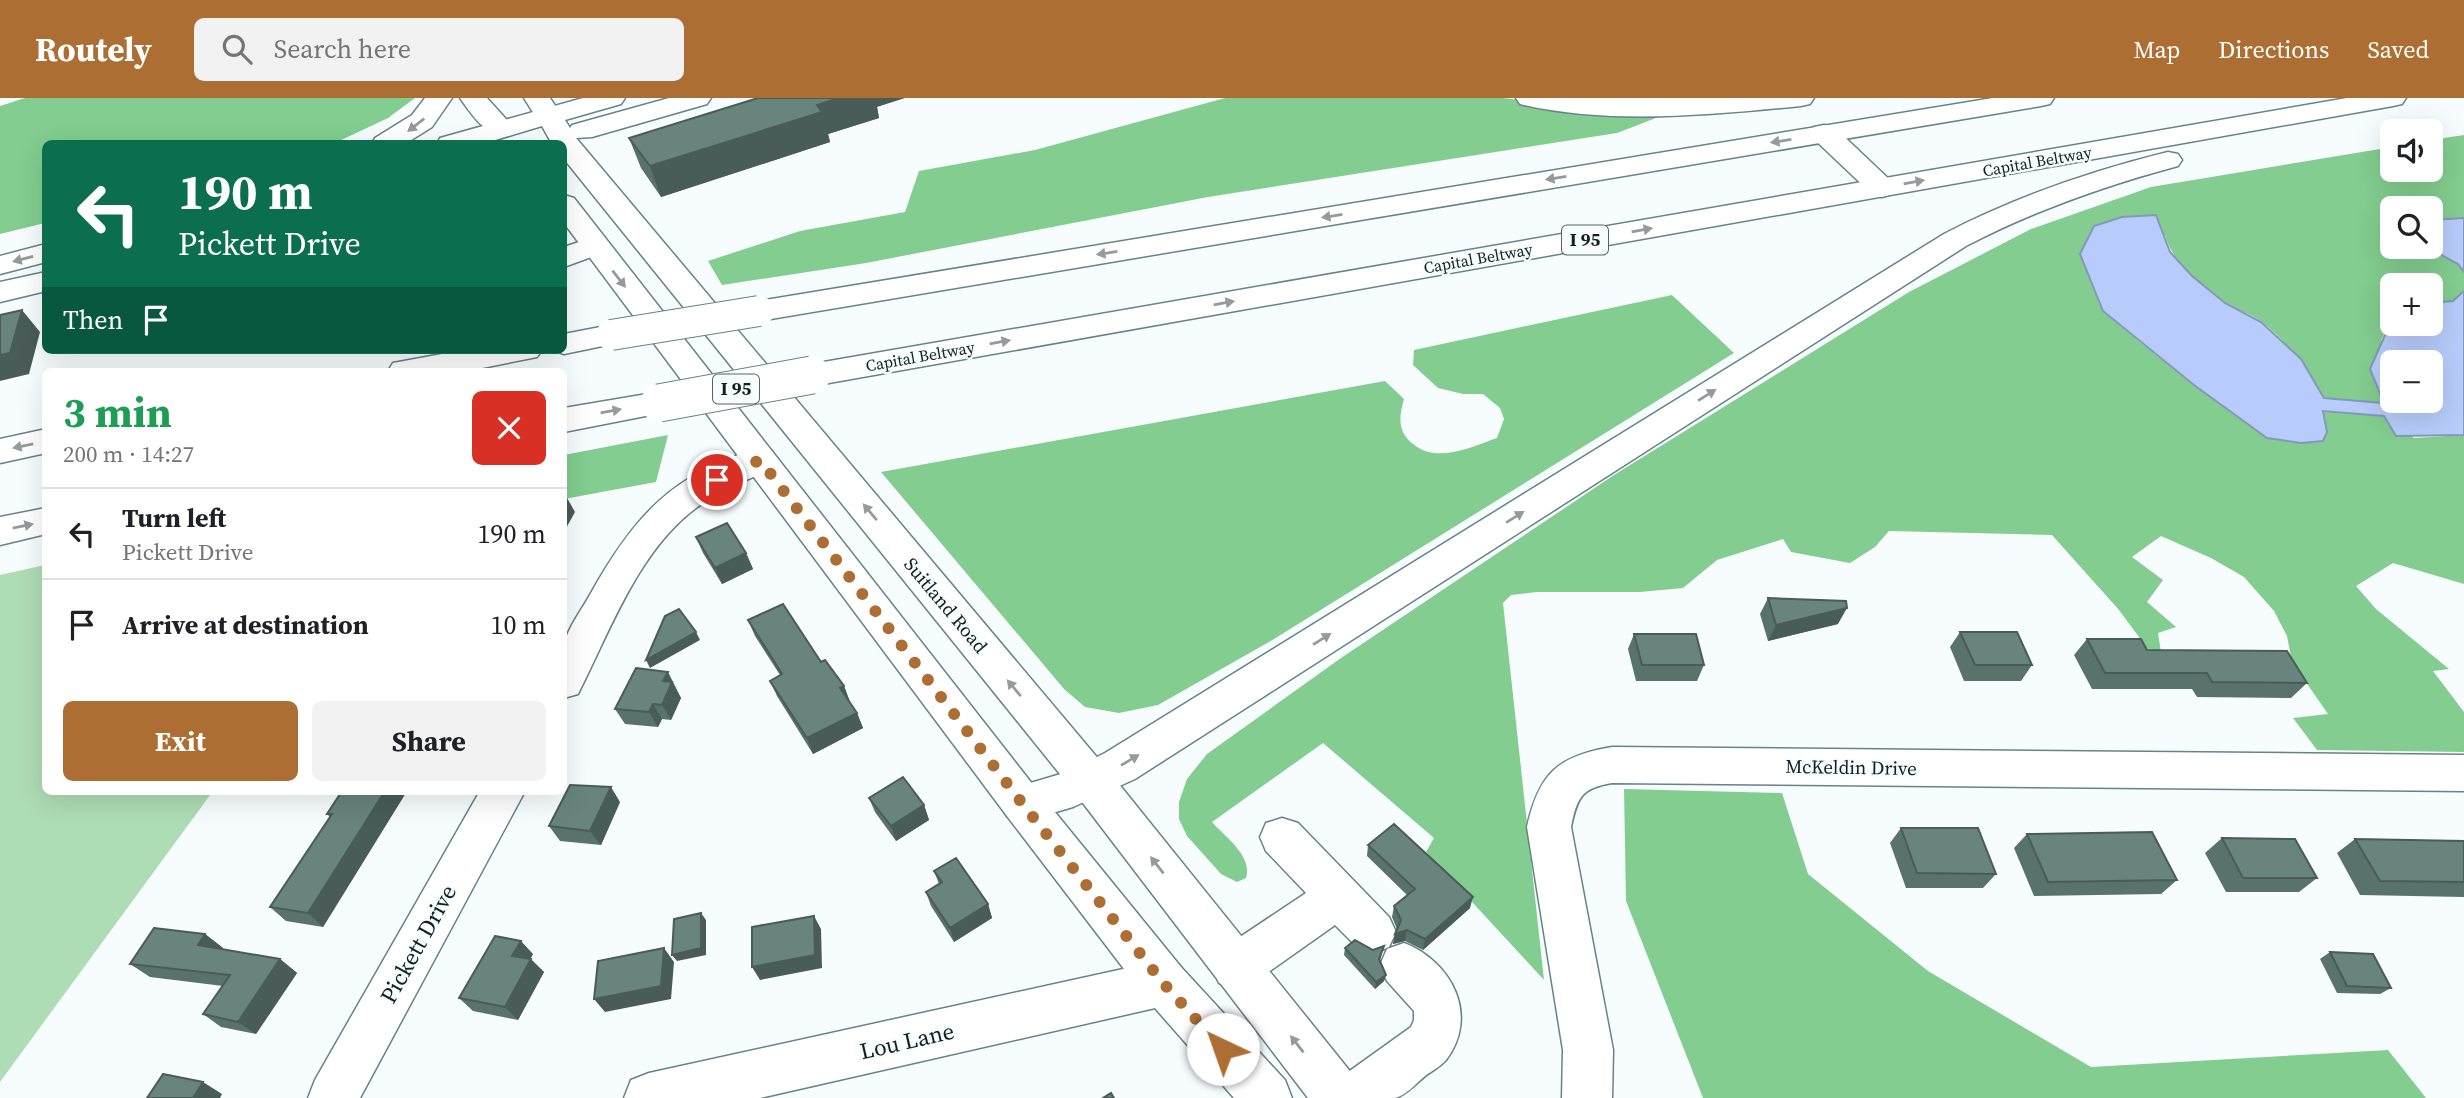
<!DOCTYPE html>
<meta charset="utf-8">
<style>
body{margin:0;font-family:"Source Serif 4",serif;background:#f2f2f2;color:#202124;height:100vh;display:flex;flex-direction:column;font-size:26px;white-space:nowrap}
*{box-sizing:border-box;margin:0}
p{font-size:23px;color:#757577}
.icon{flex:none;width:38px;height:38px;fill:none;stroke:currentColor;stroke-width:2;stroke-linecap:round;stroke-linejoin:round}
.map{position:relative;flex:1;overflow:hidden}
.sheet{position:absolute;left:42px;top:270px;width:525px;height:427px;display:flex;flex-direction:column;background:#fff;border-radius:10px;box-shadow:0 7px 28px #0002}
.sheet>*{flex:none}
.banner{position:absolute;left:42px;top:42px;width:525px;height:214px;border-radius:10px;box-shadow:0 7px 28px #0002;background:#0b6e4f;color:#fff;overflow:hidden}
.controls{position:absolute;left:2380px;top:21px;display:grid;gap:14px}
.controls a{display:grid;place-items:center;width:63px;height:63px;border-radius:10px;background:#fff;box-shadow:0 7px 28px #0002;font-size:35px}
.pin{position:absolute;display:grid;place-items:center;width:60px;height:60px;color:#fff;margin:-30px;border:4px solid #fff;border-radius:50%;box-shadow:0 2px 7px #0007}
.me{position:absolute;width:77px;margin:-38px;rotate:318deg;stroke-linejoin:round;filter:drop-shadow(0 0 5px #0008)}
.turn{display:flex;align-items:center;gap:24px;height:147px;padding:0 21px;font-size:32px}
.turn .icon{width:91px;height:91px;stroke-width:2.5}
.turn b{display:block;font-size:49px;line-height:60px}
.then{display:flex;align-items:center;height:66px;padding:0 21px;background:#0003;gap:14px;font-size:26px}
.round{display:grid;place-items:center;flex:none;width:74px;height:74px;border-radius:10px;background:#f2f2f2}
.overview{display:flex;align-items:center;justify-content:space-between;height:119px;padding:0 21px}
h1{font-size:42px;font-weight:700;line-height:52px;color:#1e9e55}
.primary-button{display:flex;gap:14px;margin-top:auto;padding:14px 21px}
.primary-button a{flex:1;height:80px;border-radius:10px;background:#ad6e34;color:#fff;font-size:28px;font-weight:700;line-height:80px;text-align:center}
.primary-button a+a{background:#f2f2f2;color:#202124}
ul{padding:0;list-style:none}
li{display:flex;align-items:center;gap:21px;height:91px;padding:0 21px;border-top:2px solid #e0e0e0}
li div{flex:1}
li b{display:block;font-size:26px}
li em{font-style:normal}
header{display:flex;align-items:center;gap:42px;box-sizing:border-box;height:98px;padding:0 35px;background:#ad6e34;color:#fff}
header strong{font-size:33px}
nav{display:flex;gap:38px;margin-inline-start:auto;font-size:24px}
.search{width:490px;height:63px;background:#f2f2f2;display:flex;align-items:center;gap:18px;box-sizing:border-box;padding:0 24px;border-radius:10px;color:#757577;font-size:26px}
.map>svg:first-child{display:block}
.green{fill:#aedcb4}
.forest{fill:#82cd8f}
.water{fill:#b7ccfa;stroke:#8698b9;stroke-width:2;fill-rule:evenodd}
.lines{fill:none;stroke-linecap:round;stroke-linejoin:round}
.minor-casing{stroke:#668387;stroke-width:3}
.major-casing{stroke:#668387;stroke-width:3}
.highway-casing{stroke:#668387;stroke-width:3}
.minor{fill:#fff;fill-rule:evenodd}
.major{fill:#fff;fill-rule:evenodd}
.highway{fill:#fff;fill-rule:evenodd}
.highway-bridge-far1-casing{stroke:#668387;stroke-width:32;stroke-linecap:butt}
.highway-bridge-casing{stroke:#668387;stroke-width:39;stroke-linecap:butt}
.highway-bridge-far1{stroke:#fff;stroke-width:30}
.highway-bridge{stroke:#fff;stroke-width:37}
.wall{fill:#59726c}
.shaded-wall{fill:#495c58}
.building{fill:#68847d;stroke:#495c58;stroke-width:2}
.oneway{fill:#959a9b}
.route{stroke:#ad6e34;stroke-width:12;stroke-dasharray:0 21.6}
.labels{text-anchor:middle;stroke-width:5;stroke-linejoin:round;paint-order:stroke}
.far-street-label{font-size:16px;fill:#131f21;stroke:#f7fdfe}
.shield{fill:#f7fdfe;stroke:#576263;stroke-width:2}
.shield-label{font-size:18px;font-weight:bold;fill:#131f21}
.street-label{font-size:19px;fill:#131f21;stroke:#f7fdfe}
.near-street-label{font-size:23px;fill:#131f21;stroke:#f7fdfe}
</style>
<header>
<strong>Routely</strong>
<div class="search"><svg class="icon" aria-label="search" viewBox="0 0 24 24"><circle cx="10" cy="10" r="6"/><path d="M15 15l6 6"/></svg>Search here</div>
<nav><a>Map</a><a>Directions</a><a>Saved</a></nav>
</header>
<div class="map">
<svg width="2464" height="1000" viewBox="0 0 2464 1000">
<rect width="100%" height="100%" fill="#f7fdfe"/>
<path class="green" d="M 45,467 L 46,693 L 213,693 L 0,984 L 0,477 Z"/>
<path class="forest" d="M 25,0 L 415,0 L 388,20 L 335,45 L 46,46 L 45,125 L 0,136 L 0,8 Z
M 1225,0 L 1503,0 L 1661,18 L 1617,35 L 1208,99 L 866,165 L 722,187 L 708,163 L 800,133 L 905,114 L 919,73 L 1035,52 Z
M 2464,37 L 2464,120 L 2431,122 L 2431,110 L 2392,110 L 2392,149 L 2427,149 L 2458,166 L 2464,174 L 2464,193 L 2453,203 L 2431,205 L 2431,187 L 2392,187 L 2392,221 L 2381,242 L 2384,305 L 2324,300 C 2307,271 2290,246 2263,225 C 2252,216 2237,212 2225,204 C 2200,187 2173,166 2165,137 L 2136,241 L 2194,287 L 2267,340 L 2327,334 L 2322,313 L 2385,318 L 2414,340 L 2464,337 L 2464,486 L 2393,465 L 2356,488 L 2376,511 L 2449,571 L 2433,573 L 2464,614 L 2464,654 L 2317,652 L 2293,620 L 2328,616 L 2292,564 L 2287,538 L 2274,513 L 2244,479 L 2211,460 L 2161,438 L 2132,459 L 2163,482 L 2147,504 L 2176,529 L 2158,535 L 2164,573 L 2119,512 L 2052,437 L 1889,433 L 1875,449 L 1850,465 L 1791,454 L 1783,441 L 1717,462 L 1683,490 L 1640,494 L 1536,494 L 1511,497 L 1503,505 L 1544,882 L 1426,754 L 1434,740 L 1323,645 L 1212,724 C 1225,739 1253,758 1246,780 L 1237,784 L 1221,776 L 1187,738 L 1179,721 L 1179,704 L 1187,681 L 1207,656 L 1341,560 L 1614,377 L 1909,194 L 2031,131 L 2151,89 L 2392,49 L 2392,72 L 2431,72 L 2431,42 Z
M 1672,197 L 1734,255 L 1274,541 L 1158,607 L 1119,615 L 1085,609 L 1064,591 L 881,374 L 1385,283 L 1404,301 C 1399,319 1397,333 1413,346 C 1437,366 1471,349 1497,340 L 1504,321 L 1500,310 L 1483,296 L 1463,296 L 1438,290 L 1413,267 L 1414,252 Z
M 668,337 L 656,384 L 564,401 L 564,357 Z
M 1624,691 L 1782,695 L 1808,776 L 1928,873 L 2091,969 L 2388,952 L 2426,1000 L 1703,1000 L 1626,803 Z"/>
<path class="water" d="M 2156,117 L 2170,154 L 2192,178 L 2225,205 L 2261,224 L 2301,261 L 2324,300 L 2384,305 L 2370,271 L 2392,221 L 2392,226 L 2431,226 L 2431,205 L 2453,203 L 2464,193 L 2464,337 L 2396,338 L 2384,318 L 2323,313 L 2327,334 L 2323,343 L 2301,345 L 2267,340 L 2194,287 L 2103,213 L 2080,156 L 2094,128 L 2122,119 ZM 2392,264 L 2431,264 L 2431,303 L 2392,303 Z
M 2464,120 L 2464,174 L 2458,166 L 2427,149 L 2431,149 L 2431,122 Z"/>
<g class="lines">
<defs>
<path id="minor" d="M 460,0 L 487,0 L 515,31 L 511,37 C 488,42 472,17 460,0 Z
M 524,0 L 550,0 L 562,18 L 559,24 L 549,26 L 539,24 Z
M 1824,27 L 1834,29 L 1892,84 L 1896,90 L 1892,96 L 1882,99 L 1872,96 L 1814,41 L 1810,35 L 1814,29 Z
M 594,139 L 605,142 L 609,148 L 605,154 L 564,169 L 564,149 Z
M 760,350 L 772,353 L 778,362 L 772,371 C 746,382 719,393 696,410 C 638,453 610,533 578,596 L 564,600 C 564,584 560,562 564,547 C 568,529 583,510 591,495 C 634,418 673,375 760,350 Z
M 1612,649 L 2464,657 L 2464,693 L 1612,685 C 1581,690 1577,700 1571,729 L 1613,952 L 1612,1000 L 1562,1000 L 1563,952 L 1527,729 C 1539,675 1558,658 1612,649 Z
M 480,693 L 525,693 L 360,1000 L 308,1000 L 315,982 Z
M 1282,720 L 1298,725 L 1389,819 L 1396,834 L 1389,849 L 1373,856 L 1357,849 L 1335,827 L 1253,885 L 1236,891 L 1219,885 L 1212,869 L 1219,853 L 1306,795 L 1266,753 L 1260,739 L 1266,725 Z
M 1404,845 C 1451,863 1480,917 1446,962 C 1441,968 1432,973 1425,978 C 1417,985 1405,998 1395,1000 C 1375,1000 1350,1000 1330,1000 L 1337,982 L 1411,929 L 1414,922 L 1414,913 L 1387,883 L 1380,867 L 1387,851 Z
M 1164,862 L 1181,869 L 1188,885 L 1181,901 L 1164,908 L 760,1000 L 624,1000 L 631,982 L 649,975 Z"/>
<path id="major" d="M 425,0 L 452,0 L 432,29 L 405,46 L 372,46 L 375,40 L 412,17 Z
M 583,0 L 625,0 L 621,6 L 565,22 L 570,30 L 572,27 L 669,0 L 711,0 L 707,6 L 592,39 L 576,40 L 1106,670 L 1357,982 L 1364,1000 L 1308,1000 L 1076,696 L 564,61 L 564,46 L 552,46 L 542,28 L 482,46 L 437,46 L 440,40 Z
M 564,97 L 574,100 L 1037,692 L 1181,869 L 1285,982 L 1292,1000 L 1234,1000 L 1147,901 L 1007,718 L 564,125 Z
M 46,146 L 46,164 L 0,176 L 0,158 Z
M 46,174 L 46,193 L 0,204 L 0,184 Z"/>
<path id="highway" d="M 1516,0 L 1814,0 L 1810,6 L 1801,8 C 1712,17 1607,27 1520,6 Z
M 1993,0 L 2054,0 L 2050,6 L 2041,8 L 759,223 L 748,220 L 743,213 L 748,206 L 759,203 Z
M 2347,0 L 2406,0 L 2402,6 L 2393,8 L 812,288 L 800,285 L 795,277 L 800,269 L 812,266 Z
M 2168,54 L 2178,56 L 2182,62 L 2178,68 C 2104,88 2033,113 1966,148 L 1135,681 L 1073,709 L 1022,724 L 1007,718 L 1000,705 L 1007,692 L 1064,675 L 1105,655 L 1944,136 C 2015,99 2091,73 2168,54 Z
M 611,227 L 622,230 L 627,237 L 622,244 L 564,256 L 552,252 L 564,252 L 564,236 Z
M 464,252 L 542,252 L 537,259 L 467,273 L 388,273 L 393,265 Z
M 659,294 L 671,297 L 676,305 L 671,313 L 564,334 L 564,310 Z
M 46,331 L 46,355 L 0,365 L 0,341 Z
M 46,410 L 46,436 L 0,447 L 0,419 Z"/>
</defs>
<use href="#minor" class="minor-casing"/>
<use href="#major" class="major-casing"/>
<use href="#highway" class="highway-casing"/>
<use href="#minor" class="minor"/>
<use href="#major" class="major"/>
<use href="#highway" class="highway"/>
<defs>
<path id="highway-bridge-far1" d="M 611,237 L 759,213"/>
<path id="highway-bridge" d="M 659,305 L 812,277"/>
</defs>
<use href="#highway-bridge-far1" class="highway-bridge-far1-casing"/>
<use href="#highway-bridge" class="highway-bridge-casing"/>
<use href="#highway-bridge-far1" class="highway-bridge-far1"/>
<use href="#highway-bridge" class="highway-bridge"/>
</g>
<path class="wall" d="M 877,9 L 879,20 L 828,36 L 830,44 L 661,99 L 641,70 L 629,40 Z
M 696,439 L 746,455 L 753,471 L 722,486 L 703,455 Z
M 1768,500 L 1838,526 L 1768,543 L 1760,516 Z
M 748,522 L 821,564 L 844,588 L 850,604 L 857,615 L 863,630 L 813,656 L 777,598 L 770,583 L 780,577 L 755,538 Z
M 1960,534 L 2032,567 L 2021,583 L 1964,583 L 1950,549 Z
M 1634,536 L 1704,567 L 1697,583 L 1636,583 L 1628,551 Z
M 2087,541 L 2147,552 L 2307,585 L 2291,600 L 2197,599 L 2192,591 L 2092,591 L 2074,557 Z
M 676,589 L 675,591 L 681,600 L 671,622 L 662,621 L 658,629 L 625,626 L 615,611 Z
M 342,693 L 407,693 L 323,829 L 286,823 L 270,809 L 330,719 L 327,716 Z
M 869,700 L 924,707 L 929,722 L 896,743 L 875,714 Z
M 620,704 L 601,747 L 560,743 L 549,728 Z
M 1901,730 L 1996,776 L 1983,790 L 1906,790 L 1890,745 Z
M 2027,736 L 2177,782 L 2161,796 L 2034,798 L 2014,750 Z
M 2222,740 L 2317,780 L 2299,794 L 2226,794 L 2205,755 Z
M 2355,741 L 2464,743 L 2464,799 L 2360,797 L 2337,755 Z
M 1368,747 L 1470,810 L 1423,852 L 1405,843 L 1393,846 L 1397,831 L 1392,819 L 1394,808 L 1407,797 L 1367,758 Z
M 934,773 L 988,806 L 992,820 L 954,844 L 931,808 L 926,794 L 939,786 Z
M 205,836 L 223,850 L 222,851 L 280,861 L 297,875 L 256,936 L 221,929 L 203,916 L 223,888 L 150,879 L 130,866 Z
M 1384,848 L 1380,863 L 1386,877 L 1384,883 L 1375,891 L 1344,857 L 1345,850 L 1373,852 Z
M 2330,854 L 2391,890 L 2380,896 L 2337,895 L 2320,861 Z
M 533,856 L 530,861 L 544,874 L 518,922 L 473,913 L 459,900 Z"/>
<path class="shaded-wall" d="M 839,0 L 905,0 L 877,9 L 879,20 L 828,36 L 830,44 L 661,99 L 650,68 L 817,7 Z
M 22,212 L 40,234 L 29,276 L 0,283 L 0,257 Z
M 566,398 L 575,414 L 564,434 L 564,402 Z
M 746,455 L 753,471 L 722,486 L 715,470 Z
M 1847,510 L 1838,526 L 1768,543 L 1776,527 Z
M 696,534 L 700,542 L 650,570 L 646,562 Z
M 668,574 L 681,600 L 671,622 L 662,607 L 663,583 Z
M 844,588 L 850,604 L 840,590 Z
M 653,606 L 662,621 L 658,629 L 649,614 Z
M 857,615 L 863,630 L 813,656 L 807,640 Z
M 611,689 L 620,704 L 601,747 L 590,733 Z
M 385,693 L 407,693 L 323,829 L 308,815 Z
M 924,707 L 929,722 L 896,743 L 891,728 Z
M 1473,799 L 1470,810 L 1423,852 L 1425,841 Z
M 988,806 L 992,820 L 954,844 L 950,830 Z
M 701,815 L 706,822 L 706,857 L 677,863 L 672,857 Z
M 814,818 L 821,831 L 822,870 L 760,882 L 752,869 Z
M 1407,832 L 1405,843 L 1393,846 L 1395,836 Z
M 205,836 L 223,850 L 216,860 L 198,847 Z
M 521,843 L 533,856 L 525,871 L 512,858 Z
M 664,850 L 674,864 L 671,901 L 605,914 L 594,901 Z
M 280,861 L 297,875 L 256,936 L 238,924 Z
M 531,861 L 544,874 L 518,922 L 505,909 Z
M 1386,877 L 1384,883 L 1375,891 L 1376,884 Z
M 203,984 L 222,996 L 220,1000 L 193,1000 Z"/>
<path class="building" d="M 758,0 L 839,0 L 817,7 L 822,14 L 650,68 L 629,40 Z
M 22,212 L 10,255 L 0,257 L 0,217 Z
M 727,425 L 746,455 L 715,470 L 696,439 Z
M 1768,500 L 1846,503 L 1847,510 L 1776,527 Z
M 783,506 L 821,564 L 825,562 L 844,588 L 840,590 L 857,615 L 807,640 L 770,583 L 782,576 L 748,522 Z
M 679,511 L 696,534 L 646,562 L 665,518 Z
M 1960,534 L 2017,534 L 2032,567 L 1975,567 Z
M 1634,536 L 1696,536 L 1704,567 L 1642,567 Z
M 2087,541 L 2141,541 L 2147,552 L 2287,553 L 2307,585 L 2212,584 L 2207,575 L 2105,575 Z
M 636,570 L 668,574 L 663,583 L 672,584 L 662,607 L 653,606 L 649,614 L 615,611 Z
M 903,679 L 924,707 L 891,728 L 869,700 Z
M 570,687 L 611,689 L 590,733 L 549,728 Z
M 342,693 L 385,693 L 308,815 L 270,809 L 332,716 L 327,716 Z
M 1394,726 L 1473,799 L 1425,841 L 1407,832 L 1395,836 L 1401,822 L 1394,808 L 1415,791 L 1368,747 Z
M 1901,730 L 1978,730 L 1996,776 L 1917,775 Z
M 2152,734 L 2177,782 L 2048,784 L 2027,736 Z
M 2222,740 L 2295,741 L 2317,780 L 2243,780 Z
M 2355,741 L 2464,743 L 2464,784 L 2380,783 Z
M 956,760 L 988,806 L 950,830 L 926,794 L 942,784 L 934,773 Z
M 701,815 L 701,850 L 672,857 L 674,821 Z
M 814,818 L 815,857 L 752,869 L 752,829 Z
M 154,830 L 205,836 L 198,847 L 280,861 L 238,924 L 203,916 L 230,877 L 130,866 Z
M 495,838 L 521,843 L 512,858 L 531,861 L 505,909 L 459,900 Z
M 1355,842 L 1373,852 L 1384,848 L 1379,861 L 1386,877 L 1376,884 L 1345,850 Z
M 664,850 L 661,888 L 594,901 L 598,863 Z
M 2330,854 L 2373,856 L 2391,890 L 2347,888 Z
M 163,976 L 203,984 L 193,1000 L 147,1000 Z
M 1111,995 L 1114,1000 L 1103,1000 Z"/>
<defs><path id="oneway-solid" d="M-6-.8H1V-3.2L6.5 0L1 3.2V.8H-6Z" transform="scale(1.75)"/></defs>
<g class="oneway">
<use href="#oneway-solid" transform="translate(416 27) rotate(142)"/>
<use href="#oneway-solid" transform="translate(1781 43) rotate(171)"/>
<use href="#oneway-solid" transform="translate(1556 80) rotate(171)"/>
<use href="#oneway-solid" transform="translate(1914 84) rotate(-10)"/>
<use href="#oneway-solid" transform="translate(1332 118) rotate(171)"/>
<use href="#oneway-solid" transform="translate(1642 132) rotate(-10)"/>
<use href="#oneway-solid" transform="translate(1107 155) rotate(171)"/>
<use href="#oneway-solid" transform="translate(23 161) rotate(165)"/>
<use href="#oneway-solid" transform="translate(619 181) rotate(52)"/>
<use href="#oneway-solid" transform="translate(1224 205) rotate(-10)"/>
<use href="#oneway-solid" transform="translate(1000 244) rotate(-10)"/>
<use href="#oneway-solid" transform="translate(1707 297) rotate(-32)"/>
<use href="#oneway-solid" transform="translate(611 313) rotate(-10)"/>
<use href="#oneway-solid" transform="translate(23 348) rotate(168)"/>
<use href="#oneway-solid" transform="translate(870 414) rotate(-130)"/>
<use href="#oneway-solid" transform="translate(1515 419) rotate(-32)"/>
<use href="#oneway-solid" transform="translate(23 428) rotate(-12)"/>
<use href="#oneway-solid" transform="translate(1322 541) rotate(-32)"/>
<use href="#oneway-solid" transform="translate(1014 590) rotate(-130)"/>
<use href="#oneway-solid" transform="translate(1130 662) rotate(-31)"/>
<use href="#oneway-solid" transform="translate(1157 767) rotate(-128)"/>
<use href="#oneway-solid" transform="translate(1297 946) rotate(-128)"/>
</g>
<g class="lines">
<path class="route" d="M 717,382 L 760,362 L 1022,705 L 1164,886 L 1223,951"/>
</g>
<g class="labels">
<g class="far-street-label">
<text transform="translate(2037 63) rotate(-10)" y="6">Capital Beltway</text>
<text transform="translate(1478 160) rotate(-10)" y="6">Capital Beltway</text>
<text transform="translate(920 258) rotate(-10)" y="6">Capital Beltway</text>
</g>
<g class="shield">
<rect x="1562" y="127.5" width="46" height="29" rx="5"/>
<rect x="713" y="276.5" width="46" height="29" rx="5"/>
</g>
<g class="shield-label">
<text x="1585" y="148">I 95</text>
<text x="736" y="297">I 95</text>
</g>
<g class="street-label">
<text transform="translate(946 507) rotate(50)" y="7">Suitland Road</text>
<text transform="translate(1851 669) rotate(1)" y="7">McKeldin Drive</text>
</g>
<g class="near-street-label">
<text transform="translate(418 846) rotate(-61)" y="8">Pickett Drive</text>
<text transform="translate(907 943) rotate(-13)" y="8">Lou Lane</text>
</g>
</g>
</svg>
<div class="controls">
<a><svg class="icon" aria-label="sound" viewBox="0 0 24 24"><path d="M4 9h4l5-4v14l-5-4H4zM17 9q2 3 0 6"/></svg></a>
<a><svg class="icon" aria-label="search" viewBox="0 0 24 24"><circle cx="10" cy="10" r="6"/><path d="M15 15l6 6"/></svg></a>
<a>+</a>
<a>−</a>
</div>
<div class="pin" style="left:717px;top:382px;background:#d93025"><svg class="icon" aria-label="arrive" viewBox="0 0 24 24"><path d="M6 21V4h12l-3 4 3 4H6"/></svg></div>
<svg class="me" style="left:1223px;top:951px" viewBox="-20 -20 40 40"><circle r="19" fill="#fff"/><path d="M0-13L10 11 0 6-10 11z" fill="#ad6e34"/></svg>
<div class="banner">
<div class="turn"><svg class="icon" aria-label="left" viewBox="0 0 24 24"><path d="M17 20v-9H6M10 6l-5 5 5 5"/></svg><div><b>190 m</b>Pickett Drive</div></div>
<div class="then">Then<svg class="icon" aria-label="arrive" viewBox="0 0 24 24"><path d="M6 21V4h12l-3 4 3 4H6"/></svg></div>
</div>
<section class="sheet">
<div class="overview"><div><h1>3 min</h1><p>200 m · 14:27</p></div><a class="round" style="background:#d93025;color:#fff"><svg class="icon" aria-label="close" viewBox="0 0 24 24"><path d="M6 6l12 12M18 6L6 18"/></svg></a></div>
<ul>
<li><svg class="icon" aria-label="left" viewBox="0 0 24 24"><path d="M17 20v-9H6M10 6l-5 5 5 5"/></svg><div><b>Turn left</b><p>Pickett Drive</p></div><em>190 m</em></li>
<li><svg class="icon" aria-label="arrive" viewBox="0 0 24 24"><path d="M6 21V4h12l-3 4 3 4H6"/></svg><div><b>Arrive at destination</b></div><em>10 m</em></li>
</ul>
<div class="primary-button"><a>Exit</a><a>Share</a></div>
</section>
</div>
